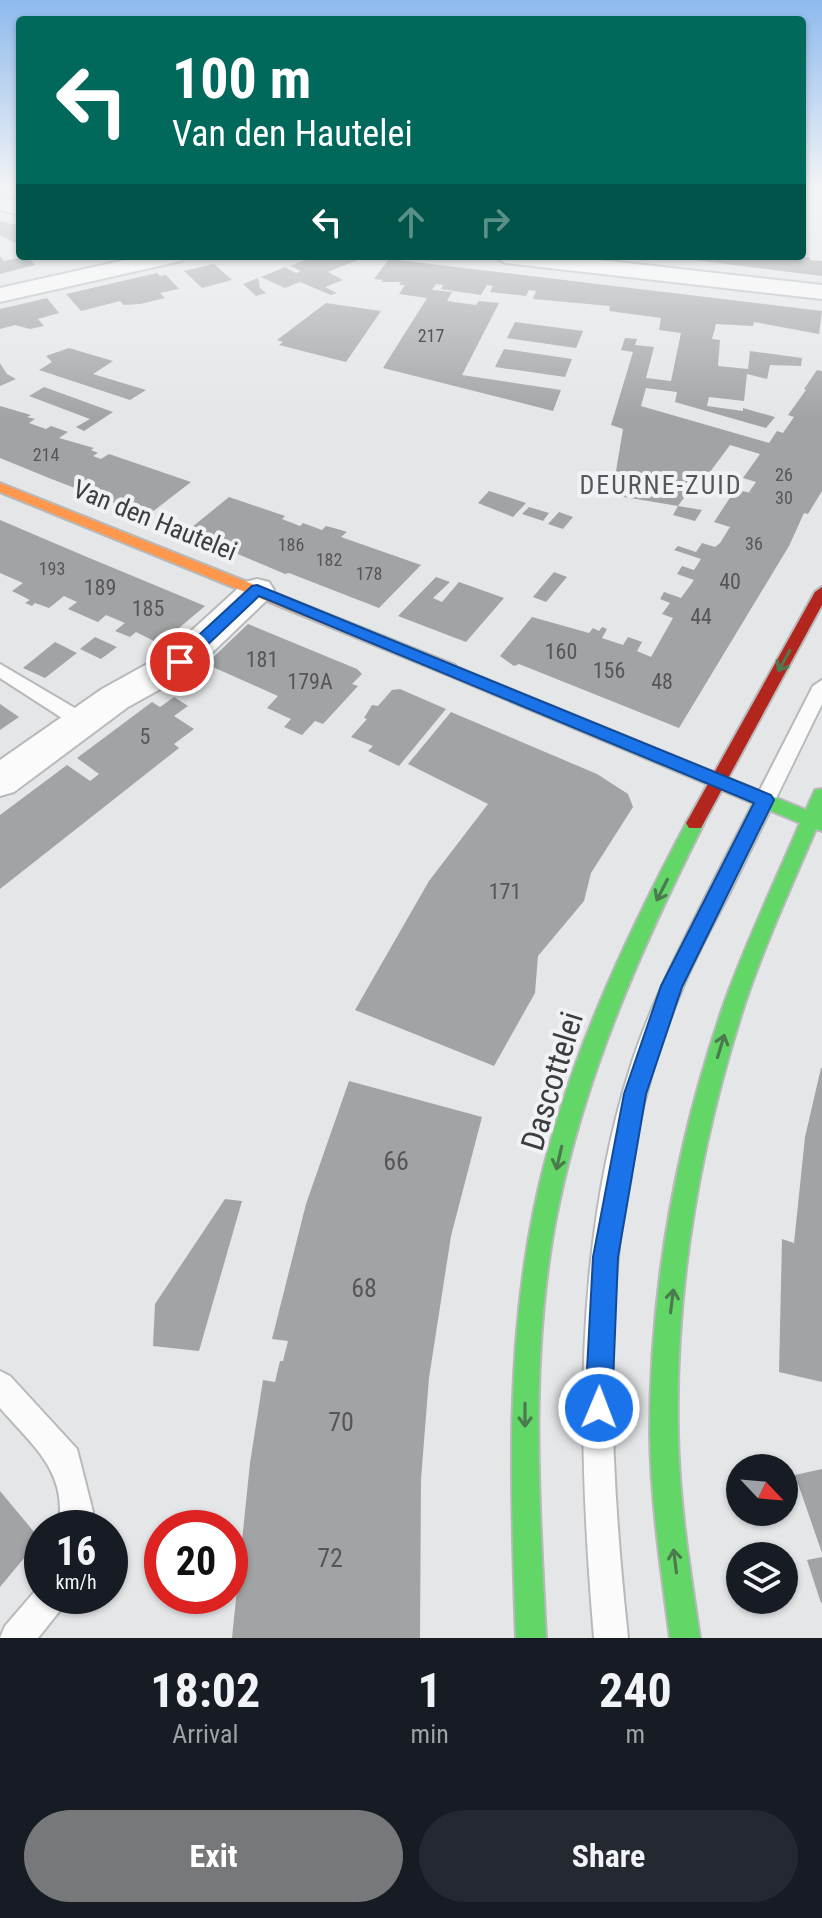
<!DOCTYPE html>
<style>
body{margin:0;font-family:"Roboto Condensed",sans-serif;background:#242831;color:#f1f3f6;height:100vh;display:flex;flex-direction:column;font-size:30px;white-space:nowrap}
*{box-sizing:border-box;margin:0}
p{font-size:26px;color:#9ea1a6}
.icon{flex:none;width:44px;height:44px;fill:none;stroke:currentColor;stroke-width:2;stroke-linecap:round;stroke-linejoin:round}
.map{position:relative;height:1638px;overflow:hidden}
.drawer{display:flex;flex-direction:column;background:#171b24;flex:1}
.drawer>*{flex:none}
.top-card{position:absolute;left:16px;top:16px;width:790px;height:244px;border-radius:8px;box-shadow:0 2px 6px #0004;background:#00695c;color:#fff;overflow:hidden}
.needle{width:52px;rotate:116deg}
.controls{position:absolute;left:726px;top:1454px;display:grid;gap:16px}
.controls a{display:grid;place-items:center;width:72px;height:72px;border-radius:50%;background:#171b24;box-shadow:0 2px 6px #0004;font-size:40px}
.speed{position:absolute;left:24px;top:1510px;display:flex;gap:16px;font-size:40px;font-weight:700;text-align:center}
.speed>*{display:grid;place-content:center;width:104px;height:104px;border-radius:50%;background:#171b24;box-shadow:0 2px 6px #0004;line-height:1}
.speed small{font-size:20px;font-weight:400}
.speed .limit{border:12px solid #d22;background:#fff;color:#111}
.pin{position:absolute;display:grid;place-items:center;width:68px;height:68px;color:#fff;margin:-34px;border:4px solid #fff;border-radius:50%;box-shadow:0 2px 8px #0007}
.me{position:absolute;width:88px;margin:-44px;rotate:1deg;stroke-linejoin:round;filter:drop-shadow(0 0 6px #0008)}
.turn{display:flex;align-items:center;gap:28px;height:168px;padding:0 24px;font-size:36px}
.turn .icon{width:104px;height:104px;stroke-width:2.5}
.turn b{display:block;font-size:56px;line-height:68px}
.lanes{display:flex;align-items:center;height:76px;padding:0 24px;background:#0003;justify-content:center;gap:40px;direction:ltr}
.lanes .off{opacity:.35}
.eta{display:flex;justify-content:space-evenly;align-items:center;height:136px;text-align:center}
.eta b{font-size:48px;font-weight:700;line-height:56px}
.primary-button{display:flex;gap:16px;margin-top:auto;padding:16px 24px}
.primary-button a{flex:1;height:92px;border-radius:48px;background:#77787a;color:#fff;font-size:32px;font-weight:700;line-height:92px;text-align:center}
.primary-button a+a{background:#242831;color:#f1f3f6}
.map>svg:first-child{display:block}
.building{fill:#a2a3a4}
.lines{fill:none;stroke-linecap:round;stroke-linejoin:round}
.lane-casing{stroke:#b7b9ba;stroke-width:4}
.street-casing{stroke:#b7b9ba;stroke-width:4}
.fast-casing{stroke:#b7b9ba;stroke-width:4}
.slow-casing{stroke:#b7b9ba;stroke-width:4}
.jam-casing{stroke:#b7b9ba;stroke-width:4}
.lane{fill:#fbfbfc;fill-rule:evenodd}
.street{fill:#fbfbfc;fill-rule:evenodd}
.fast{fill:#63d668;fill-rule:evenodd}
.slow{fill:#ff974d;fill-rule:evenodd}
.jam{fill:#b3261e;fill-rule:evenodd}
.oneway{stroke:#4c7a4f}
.route{fill:#1a73e8;stroke:#114b97;stroke-width:2}
.labels{text-anchor:middle;stroke-width:8;stroke-linejoin:round;paint-order:stroke}
.far-number-label{font-size:18px;fill:#565658}
.number-label{font-size:22px;fill:#565658}
.far-quarter-label{font-size:26px;letter-spacing:2px;fill:#55575a;stroke:#f0f2f6}
.street-label{font-size:26px;fill:#3c3d3e;stroke:#f0f2f6}
.near-number-label{font-size:26px;fill:#565658}
.near-street-label{font-size:32px;fill:#3c3d3e;stroke:#f0f2f6}
</style>
<div class="map">
<svg width="822" height="1638" viewBox="0 0 822 1638">
<rect width="100%" height="100%" fill="#e4e6e8"/>
<path class="building" d="M 0,221 L 20,226 L 20,245 L 0,235 Z
M 0,256 L 4,261 L 27,256 L 35,265 L 0,274 Z
M 316,256 L 353,256 L 360,259 L 328,272 L 343,280 L 325,287 L 337,293 L 331,295 L 300,282 L 285,288 L 261,277 L 285,267 L 296,273 L 301,271 L 290,266 Z
M 663,256 L 810,257 L 810,260 L 822,261 L 822,276 Z
M 389,259 L 822,311 L 819,334 L 754,322 L 753,326 L 716,324 L 712,339 L 720,340 L 718,366 L 748,369 L 750,351 L 802,358 L 801,366 L 770,365 L 767,379 L 747,374 L 744,401 L 709,397 L 707,406 L 743,411 L 743,408 L 775,417 L 766,428 L 675,402 L 677,392 L 646,388 L 641,406 L 769,443 L 777,431 L 783,433 L 794,417 L 788,415 L 806,390 L 804,389 L 817,370 L 822,371 L 822,491 L 808,514 L 804,513 L 789,546 L 679,728 L 519,664 L 514,666 L 500,656 L 532,617 L 589,633 L 593,628 L 599,631 L 602,627 L 607,629 L 602,638 L 623,645 L 628,637 L 642,642 L 637,651 L 651,657 L 673,618 L 662,614 L 670,603 L 660,599 L 664,592 L 681,598 L 694,580 L 677,574 L 682,566 L 694,570 L 701,559 L 674,550 L 678,546 L 696,552 L 702,543 L 715,547 L 720,543 L 730,527 L 714,522 L 735,490 L 753,493 L 749,492 L 756,482 L 743,478 L 760,454 L 730,445 L 704,480 L 697,479 L 678,506 L 612,495 L 623,429 L 611,425 L 633,352 L 621,350 L 625,338 L 637,339 L 635,345 L 654,347 L 646,378 L 671,381 L 681,333 L 659,330 L 661,318 L 609,311 L 610,306 L 533,299 L 536,291 L 529,290 L 526,296 L 490,292 L 493,286 L 487,285 L 481,295 L 441,289 L 443,285 L 436,284 L 432,290 L 452,292 L 447,301 L 476,305 L 479,301 L 499,303 L 462,375 L 561,390 L 553,411 L 383,368 L 427,298 L 399,294 L 405,285 L 399,285 L 401,282 L 381,282 L 383,280 L 374,279 Z
M 214,264 L 232,280 L 202,288 L 184,271 Z
M 157,273 L 160,276 L 166,275 L 179,289 L 160,293 L 165,298 L 140,304 L 124,305 L 120,301 L 81,311 L 66,294 Z
M 258,278 L 260,288 L 266,293 L 256,296 L 243,284 Z
M 47,298 L 59,313 L 38,319 L 44,326 L 30,329 L 15,325 L 0,329 L 0,309 Z
M 326,303 L 381,311 L 346,362 L 279,345 L 283,342 L 277,340 Z
M 515,322 L 583,331 L 576,348 L 507,338 Z
M 69,348 L 113,361 L 93,374 L 146,390 L 130,400 L 39,370 L 52,362 L 46,356 Z
M 504,349 L 572,359 L 565,377 L 495,367 Z
M 0,363 L 7,374 L 16,379 L 0,386 Z
M 44,387 L 113,412 L 84,431 L 76,427 L 90,419 L 29,396 Z
M 0,406 L 31,415 L 27,417 L 35,419 L 29,423 L 46,429 L 51,426 L 68,432 L 59,438 L 94,448 L 91,450 L 98,453 L 93,456 L 101,459 L 109,454 L 191,482 L 147,516 L 49,478 L 0,458 Z
M 489,491 L 511,498 L 526,503 L 513,517 L 478,503 Z
M 229,497 L 285,516 L 282,519 L 300,526 L 303,523 L 322,530 L 326,526 L 341,530 L 347,532 L 341,537 L 421,565 L 379,608 L 289,573 L 285,574 L 186,532 Z
M 678,506 L 702,510 L 695,521 L 673,515 Z
M 529,507 L 549,513 L 543,521 L 522,514 Z
M 559,512 L 573,517 L 563,529 L 548,524 Z
M 0,520 L 87,557 L 205,606 L 160,644 L 136,632 L 130,637 L 115,631 L 125,623 L 106,615 L 98,622 L 68,609 L 77,602 L 64,596 L 49,608 L 35,603 L 32,606 L 25,603 L 30,600 L 12,591 L 23,583 L 0,573 Z
M 554,572 L 567,577 L 546,602 L 533,597 Z
M 436,577 L 450,582 L 433,598 L 442,602 L 459,582 L 504,598 L 466,642 L 398,616 Z
M 248,624 L 357,669 L 362,674 L 352,684 L 358,686 L 323,724 L 315,721 L 302,735 L 284,727 L 291,719 L 267,708 L 278,696 L 206,664 Z
M 95,637 L 117,647 L 101,659 L 80,649 Z
M 55,642 L 77,653 L 45,678 L 23,668 Z
M 400,689 L 446,709 L 399,766 L 368,751 L 373,746 L 351,737 L 367,719 L 364,718 L 372,705 L 378,706 L 392,690 Z
M 174,697 L 188,706 L 174,716 L 194,729 L 174,744 L 179,748 L 0,889 L 0,815 L 67,765 L 90,781 L 99,774 L 77,758 L 152,702 L 160,707 Z
M 0,704 L 19,717 L 0,730 Z
M 451,712 L 597,774 L 628,794 L 633,807 L 591,873 L 584,901 L 538,956 L 535,993 L 494,1066 L 355,1010 L 429,881 L 488,804 L 408,764 Z
M 821,1068 L 822,1068 L 822,1382 L 779,1372 L 782,1239 L 794,1243 L 805,1137 Z
M 349,1081 L 482,1117 L 451,1236 L 429,1378 L 421,1479 L 420,1638 L 232,1638 L 250,1463 L 263,1380 L 275,1382 L 280,1361 L 283,1361 L 288,1341 L 272,1339 L 306,1204 Z
M 225,1199 L 242,1201 L 199,1351 L 153,1346 L 155,1304 Z
M 822,1469 L 822,1553 L 795,1475 Z
M 0,1491 L 40,1539 L 0,1587 Z
M 822,1557 L 822,1603 L 821,1603 L 807,1560 Z"/>
<g class="lines">
<defs>
<path id="lane" d="M 0,664 L 90,717 L 92,722 L 90,727 L 76,727 L 0,678 Z
M 822,680 L 822,704 C 791,768 760,831 729,894 C 713,925 696,955 683,987 C 596,1191 605,1422 628,1638 L 594,1638 C 578,1447 572,1247 632,1062 C 653,998 684,940 714,880 C 747,815 780,751 813,686 Z
M 0,1371 L 10,1376 L 77,1449 L 93,1512 L 90,1528 L 58,1528 C 69,1473 33,1446 0,1408 Z
M 42,1583 L 42,1596 L 66,1596 L 62,1608 L 38,1638 L 0,1638 L 5,1626 Z"/>
<path id="street" d="M 0,197 L 20,202 L 20,215 L 0,210 Z
M 143,256 L 184,256 L 181,261 L 0,302 L 0,288 Z
M 494,256 L 565,256 L 822,285 L 822,299 L 505,263 Z
M 257,579 L 269,582 L 274,590 L 269,598 L 193,671 L 128,707 L 14,792 L 0,796 L 0,760 L 102,689 L 167,653 L 245,582 Z"/>
<path id="fast" d="M 449,664 L 806,810 L 815,790 L 822,789 L 822,831 L 816,829 C 791,887 765,944 745,1003 C 700,1142 675,1287 678,1433 C 679,1502 690,1570 700,1638 L 670,1638 C 661,1570 651,1502 650,1434 C 650,1287 677,1139 725,1001 C 747,940 775,882 800,823 L 443,673 L 441,669 Z
M 695,816 L 701,818 L 704,823 C 642,946 586,1072 558,1208 C 529,1349 539,1496 546,1638 L 516,1638 C 511,1496 505,1351 534,1210 C 562,1072 623,942 689,818 Z"/>
<path id="slow" d="M 0,483 L 455,665 L 457,669 L 449,674 L 443,673 L 0,492 Z"/>
<path id="jam" d="M 822,587 L 822,605 L 701,828 L 689,828 L 686,823 L 689,818 L 815,592 Z"/>
</defs>
<use href="#lane" class="lane-casing"/>
<use href="#street" class="street-casing"/>
<use href="#fast" class="fast-casing"/>
<use href="#slow" class="slow-casing"/>
<use href="#jam" class="jam-casing"/>
<use href="#lane" class="lane"/>
<use href="#street" class="street"/>
<use href="#fast" class="fast"/>
<use href="#slow" class="slow"/>
<use href="#jam" class="jam"/>
</g>
<defs><path id="oneway-shaft" d="M-6 0H5M1.5-3L5.5 0L1.5 3" fill="none" stroke-width="1.6" stroke-linecap="round" stroke-linejoin="round" transform="scale(2)"/></defs>
<g class="oneway">
<use href="#oneway-shaft" transform="translate(784 661) rotate(119)"/>
<use href="#oneway-shaft" transform="translate(662 890) rotate(117)"/>
<use href="#oneway-shaft" transform="translate(721 1046) rotate(-73)"/>
<use href="#oneway-shaft" transform="translate(559 1158) rotate(103)"/>
<use href="#oneway-shaft" transform="translate(672 1301) rotate(-83)"/>
<use href="#oneway-shaft" transform="translate(525 1415) rotate(90)"/>
<use href="#oneway-shaft" transform="translate(675 1561) rotate(-97)"/>
</g>
<linearGradient id="sky" x2="0" y2="1"><stop stop-color="#8ebaee"/><stop offset="0.45" stop-color="#f3f4f5"/><stop offset="1" stop-color="#f3f4f5" stop-opacity="0"/></linearGradient>
<rect width="822" height="419" fill="url(#sky)"/>
<path class="route" d="M 257,585 L 771,795 L 774,800 L 682,987 L 646,1094 L 618,1257 L 612,1408 L 608,1417 L 599,1421 L 589,1417 L 585,1408 L 593,1257 L 624,1094 L 661,986 L 754,803 L 259,596 L 185,666 L 174,666 L 174,658 L 252,586 Z"/>
<g class="labels">
<g class="far-number-label">
<text x="431" y="342">217</text>
<text x="46" y="461">214</text>
<text x="784" y="481">26</text>
<text x="784" y="504">30</text>
<text x="754" y="550">36</text>
<text x="291" y="551">186</text>
<text x="329" y="566">182</text>
<text x="52" y="575">193</text>
<text x="369" y="580">178</text>
</g>
<g class="number-label">
<text x="730" y="589">40</text>
<text x="100" y="595">189</text>
<text x="148" y="616">185</text>
<text x="701" y="624">44</text>
<text x="561" y="659">160</text>
<text x="262" y="667">181</text>
<text x="609" y="678">156</text>
<text x="310" y="689">179A</text>
<text x="662" y="689">48</text>
<text x="145" y="744">5</text>
<text x="505" y="899">171</text>
</g>
<g class="far-quarter-label">
<text x="661" y="494">DEURNE-ZUID</text>
</g>
<g class="street-label">
<text transform="translate(155 520) rotate(22)" y="9">Van den Hautelei</text>
</g>
<g class="near-number-label">
<text x="396" y="1170">66</text>
<text x="364" y="1297">68</text>
<text x="341" y="1431">70</text>
<text x="330" y="1567">72</text>
</g>
<g class="near-street-label">
<text transform="translate(552 1081) rotate(-73)" y="11">Dascottelei</text>
</g>
</g>
</svg>
<div class="controls">
<a><svg class="needle" viewBox="-14 -14 28 28"><path d="M0-13l5 13h-10z" fill="#e53935"/><path d="M0 13l5-13h-10z" fill="#9ea1a6"/></svg></a>
<a><svg class="icon" aria-label="layers" viewBox="0 0 24 24"><path d="M12 4l9 5-9 5-9-5zM3 14l9 5 9-5"/></svg></a>
</div>
<div class="speed"><div>16<small>km/h</small></div><div class="limit">20</div></div>
<div class="pin" style="left:180px;top:662px;background:#d93025"><svg class="icon" aria-label="arrive" viewBox="0 0 24 24"><path d="M6 21V4h12l-3 4 3 4H6"/></svg></div>
<svg class="me" style="left:599px;top:1408px" viewBox="-20 -20 40 40"><circle r="17" fill="#1a73e8" stroke="#fff" stroke-width="3"/><path d="M0-11L8 9 0 5-8 9z" fill="#fff"/></svg>
<div class="top-card">
<div class="turn"><svg class="icon" aria-label="left" viewBox="0 0 24 24"><path d="M17 20v-9H6M10 6l-5 5 5 5"/></svg><div><b>100 m</b>Van den Hautelei</div></div>
<div class="lanes"><svg class="icon" aria-label="left" viewBox="0 0 24 24"><path d="M17 20v-9H6M10 6l-5 5 5 5"/></svg><svg class="icon off" aria-label="ahead" viewBox="0 0 24 24"><path d="M12 20V5M6 11l6-6 6 6"/></svg><svg class="icon off" aria-label="right" viewBox="0 0 24 24"><path d="M7 20v-9h11M14 6l5 5-5 5"/></svg></div>
</div>
</div>
<section class="drawer">
<div class="eta">
<div><b>18:02</b><p>Arrival</p></div>
<div><b>1</b><p>min</p></div>
<div><b>240</b><p>m</p></div>
</div>
<div class="primary-button"><a>Exit</a><a>Share</a></div>
</section>
